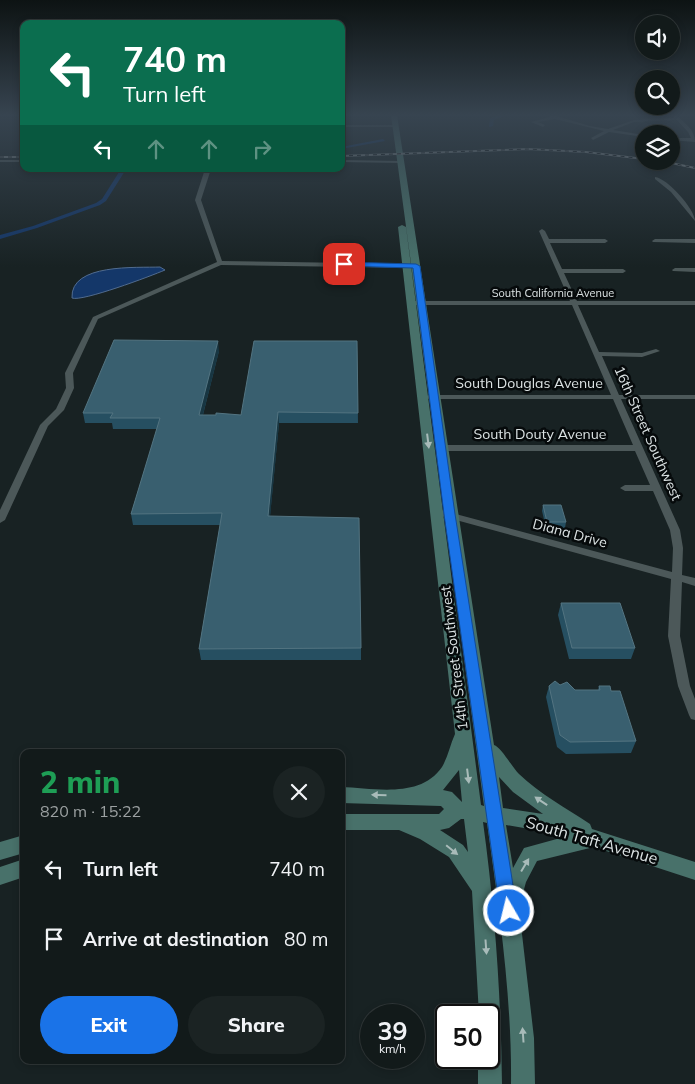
<!DOCTYPE html>
<meta charset="utf-8">
<style>
body{margin:0;font-family:Mulish,sans-serif;background:#1b2323;color:#f1f3f6;height:100vh;display:flex;flex-direction:column;font-size:19px;white-space:nowrap}
*{box-sizing:border-box;margin:0}
p{font-size:16px;color:#9ca1a2}
.icon{flex:none;width:28px;height:28px;fill:none;stroke:currentColor;stroke-width:2;stroke-linecap:round;stroke-linejoin:round}
.map{position:relative;flex:1;overflow:hidden}
.drawer{position:absolute;left:20px;top:749px;width:325px;height:315px;display:flex;flex-direction:column;background:#121a1a;border-radius:10px;box-shadow:0 2px 8px #0003,0 0 0 1px #313839}
.drawer>*{flex:none}
.hud{position:absolute;left:20px;top:20px;width:325px;height:152px;border-radius:10px;box-shadow:0 2px 8px #0003,0 0 0 1px #313839;background:#0b6e4f;color:#fff;overflow:hidden}
.buttons{position:absolute;left:635px;top:15px;display:grid;gap:10px}
.buttons a{display:grid;place-items:center;width:45px;height:45px;border-radius:50%;background:#121a1a;box-shadow:0 2px 8px #0003,0 0 0 1px #313839;font-size:25px}
.speed{position:absolute;left:360px;top:1004px;display:flex;gap:10px;font-size:25px;font-weight:700;text-align:center}
.speed>*{display:grid;place-content:center;width:65px;height:65px;border-radius:50%;background:#121a1a;box-shadow:0 2px 8px #0003,0 0 0 1px #313839;line-height:1}
.speed small{font-size:12px;font-weight:400}
.speed .limit{border:2px solid #111;border-radius:8px;background:#fff;color:#111}
.pin{position:absolute;display:grid;place-items:center;width:42px;height:42px;color:#fff;margin:-21px;border-radius:10px;box-shadow:0 2px 8px #0006}
.me{position:absolute;width:55px;margin:-28px;rotate:352deg;stroke-linejoin:round;filter:drop-shadow(0 0 4px #0008)}
.turn{display:flex;align-items:center;gap:18px;height:105px;padding:0 20px;font-size:22px}
.turn .icon{width:65px;height:65px;stroke-width:2.5}
.turn b{display:block;font-size:35px;line-height:42px}
.lanes{display:flex;align-items:center;height:48px;padding:0 20px;background:#0003;justify-content:center;gap:25px;direction:ltr}
.lanes .off{opacity:.35}
.round{display:grid;place-items:center;flex:none;width:52px;height:52px;border-radius:26px;background:#1b2323}
.head{display:flex;align-items:center;justify-content:space-between;height:85px;padding:0 20px}
h1{font-size:30px;font-weight:800;line-height:38px;color:#1e9e55}
.primary-button{display:flex;gap:10px;margin-top:auto;padding:10px 20px}
.primary-button a{flex:1;height:58px;border-radius:30px;background:#1a73e8;color:#fff;font-size:20px;font-weight:800;line-height:58px;text-align:center}
.primary-button a+a{background:#1b2323;color:#f1f3f6}
ul{padding:0;list-style:none}
li{display:flex;align-items:center;gap:15px;height:70px;padding:0 20px}
li div{flex:1}
li b{display:block;font-size:19px}
li em{font-style:normal}
.map>svg:first-child{display:block}
.water{fill:#143769;stroke:#506b8e}
.lines{fill:none;stroke-linecap:round;stroke-linejoin:round}
.canal{fill:#143769;fill-rule:evenodd}
.street{fill:#4c5859;fill-rule:evenodd}
.secondary{fill:#48716a;fill-rule:evenodd}
.rail-casing{stroke:#808889;stroke-width:2}
.rail{stroke:#060a0b;stroke-width:1;stroke-dasharray:4;stroke-linecap:butt}
.wall{fill:#264f61}
.shaded-wall{fill:#183642}
.building{fill:#395f6f;stroke:#537481}
.oneway{fill:#a8bbb9}
.route{fill:#1a73e8;stroke:#114b97}
.labels{text-anchor:middle;stroke-width:5;stroke-linejoin:round;paint-order:stroke}
.far-street-label{font-size:11px;fill:#dce3e4;stroke:#060a0b}
.street-label{font-size:14px;fill:#dce3e4;stroke:#060a0b}
.near-street-label{font-size:16px;fill:#dce3e4;stroke:#060a0b}
</style>
<div class="map">
<svg width="695" height="1084" viewBox="0 0 695 1084">
<rect width="100%" height="100%" fill="#182223"/>
<path class="water" d="M 160,267 L 165,270 C 151,276 82,302 72,298 C 70,263 137,268 160,267 Z"/>
<g class="lines">
<path class="canal" d="M 501,115 L 507,115 L 494,120 L 493,126 L 489,127 L 490,118 Z
M 383,139 L 385,141 L 341,149 L 341,147 Z
M 121,169 L 130,169 L 125,171 L 106,201 L 100,205 L 37,228 L 0,239 L 0,235 L 33,226 L 96,203 L 102,199 Z"/>
<path class="street" d="M 545,115 L 556,116 L 590,126 L 608,129 L 634,120 L 674,118 L 672,115 L 676,115 C 685,123 695,130 695,142 L 671,140 L 671,138 L 691,138 L 688,132 L 677,120 L 634,122 L 613,130 L 644,135 L 644,137 L 609,132 L 593,140 L 591,138 L 604,131 L 555,119 L 538,122 L 545,125 L 543,127 L 531,122 L 550,117 Z
M 341,125 L 395,125 L 397,126 L 395,127 L 341,127 Z
M 0,160 L 24,160 L 24,162 L 0,162 Z
M 341,160 L 401,161 L 403,162 L 401,163 L 341,162 Z
M 205,169 L 211,169 L 201,200 L 222,261 L 416,264 L 419,266 L 416,268 L 221,265 L 98,319 L 73,373 L 74,388 L 64,410 L 48,426 L 5,520 L 0,523 L 0,510 L 40,425 L 56,409 L 66,388 L 65,373 L 93,317 L 217,262 L 195,200 Z
M 655,177 C 667,178 695,209 695,221 L 671,192 L 655,179 Z
M 542,229 L 545,231 L 549,239 L 605,239 L 608,241 L 605,243 L 550,243 L 562,269 L 623,269 L 626,271 L 623,273 L 564,273 L 577,301 L 695,301 L 695,305 L 578,305 L 599,352 L 642,353 L 656,349 L 660,351 L 642,357 L 602,356 L 619,395 L 695,395 L 695,399 L 621,399 L 680,530 L 683,548 L 682,575 L 695,578 L 695,586 L 682,582 L 680,636 L 690,686 L 695,699 L 695,720 L 691,719 L 689,715 L 678,686 L 668,636 L 671,579 L 434,514 L 432,512 L 437,509 L 672,572 L 673,548 L 670,530 L 653,491 L 625,491 L 620,488 L 625,485 L 650,485 L 635,451 L 441,451 L 437,448 L 441,445 L 633,445 L 613,399 L 429,399 L 425,397 L 429,395 L 611,395 L 572,305 L 414,305 L 411,303 L 414,301 L 570,301 L 539,231 Z
M 655,239 L 695,239 L 695,243 L 653,242 L 652,241 Z
M 675,268 L 695,268 L 695,272 L 673,271 L 672,270 Z"/>
<path class="secondary" d="M 391,115 L 397,115 L 494,745 C 501,747 512,767 519,774 C 540,794 566,808 590,824 L 592,829 L 695,862 L 695,880 L 594,847 L 537,861 L 526,882 L 519,908 L 534,1038 L 535,1084 L 511,1084 C 512,997 499,909 487,823 L 483,822 C 495,909 501,996 502,1084 L 478,1084 L 478,1058 L 489,1058 L 489,1015 L 479,1015 L 472,891 L 449,857 L 420,839 L 399,830 L 341,830 L 341,814 L 439,814 L 444,809 L 441,806 L 341,803 L 341,787 C 374,788 420,799 442,767 C 448,757 450,745 455,734 L 398,227 L 402,225 L 406,227 L 481,805 L 484,806 ZM 459,770 L 462,802 L 452,792 L 443,790 ZM 499,777 L 513,792 L 543,814 L 503,808 ZM 461,819 L 464,819 L 468,852 L 463,845 L 440,830 L 449,828 ZM 506,825 L 547,832 L 564,837 L 524,848 L 513,868 Z
M 24,835 L 24,853 L 0,860 L 0,842 Z
M 24,859 L 24,877 L 0,885 L 0,867 Z"/>
<defs>
<path id="rail" d="M 341,156 L 528,149 L 586,152 L 644,159
M 0,157 L 24,157
M 662,161 L 695,168"/>
</defs>
<use href="#rail" class="rail-casing"/>
<use href="#rail" class="rail"/>
</g>
<path class="wall" d="M 357,341 L 358,423 L 279,423 L 270,516 L 361,648 L 361,660 L 201,660 L 199,649 L 220,525 L 133,525 L 131,514 L 157,429 L 113,429 L 112,423 L 85,423 L 83,413 L 219,351 L 203,415 L 241,415 Z
M 543,505 L 566,522 L 565,528 L 546,528 L 542,511 Z
M 561,603 L 635,648 L 631,659 L 569,659 L 558,615 Z
M 560,685 L 575,690 L 598,690 L 599,686 L 611,691 L 636,741 L 631,753 L 566,754 L 557,747 L 546,697 L 549,686 Z"/>
<path class="shaded-wall" d="M 218,341 L 219,351 L 200,426 L 199,415 Z
M 278,412 L 279,423 L 269,528 L 268,516 Z"/>
<path class="building" d="M 114,340 L 218,341 L 199,415 L 216,415 L 216,413 L 241,415 L 254,341 L 357,341 L 358,413 L 278,412 L 268,516 L 359,518 L 361,648 L 199,649 L 222,513 L 131,514 L 160,418 L 110,418 L 113,413 L 83,413 Z
M 543,505 L 561,505 L 566,522 L 547,522 Z
M 561,603 L 620,603 L 635,648 L 572,648 Z
M 555,681 L 560,685 L 567,682 L 575,690 L 600,690 L 599,686 L 610,686 L 611,691 L 620,691 L 636,741 L 570,742 L 560,735 L 549,686 Z"/>
<defs><path id="oneway-solid" d="M-6-.8H1V-3.2L6.5 0L1 3.2V.8H-6Z" transform="scale(1.25)"/></defs>
<g class="oneway">
<use href="#oneway-solid" transform="translate(428 441) rotate(83)"/>
<use href="#oneway-solid" transform="translate(468 776) rotate(83)"/>
<use href="#oneway-solid" transform="translate(379 795) rotate(-179)"/>
<use href="#oneway-solid" transform="translate(541 801) rotate(-146)"/>
<use href="#oneway-solid" transform="translate(452 850) rotate(39)"/>
<use href="#oneway-solid" transform="translate(525 865) rotate(-59)"/>
<use href="#oneway-solid" transform="translate(486 947) rotate(86)"/>
<use href="#oneway-solid" transform="translate(523 1035) rotate(-94)"/>
</g>
<linearGradient id="sky" x2="0" y2="1"><stop stop-color="#0d1313"/><stop offset="0.43" stop-color="#374450"/><stop offset="1" stop-color="#374450" stop-opacity="0"/></linearGradient>
<rect width="695" height="267" fill="url(#sky)"/>
<path class="route" d="M 342,262 L 416,264 L 420,266 L 455,514 L 517,911 L 515,917 L 509,919 L 503,917 L 500,911 L 444,514 L 413,268 L 344,266 Z"/>
<g class="labels">
<g class="far-street-label">
<text x="553" y="297">South California Avenue</text>
</g>
<g class="street-label">
<text x="529" y="388">South Douglas Avenue</text>
<text transform="translate(648 433) rotate(66)" y="5">16th Street Southwest</text>
<text x="540" y="439">South Douty Avenue</text>
<text transform="translate(570 533) rotate(15)" y="5">Diana Drive</text>
<text transform="translate(454 658) rotate(-97)" y="5">14th Street Southwest</text>
</g>
<g class="near-street-label">
<text transform="translate(592 840) rotate(16)" y="6">South Taft Avenue</text>
</g>
</g>
</svg>
<div class="buttons">
<a><svg class="icon" aria-label="sound" viewBox="0 0 24 24"><path d="M4 9h4l5-4v14l-5-4H4zM17 9q2 3 0 6"/></svg></a>
<a><svg class="icon" aria-label="search" viewBox="0 0 24 24"><circle cx="10" cy="10" r="6"/><path d="M15 15l6 6"/></svg></a>
<a><svg class="icon" aria-label="layers" viewBox="0 0 24 24"><path d="M12 4l9 5-9 5-9-5zM3 14l9 5 9-5"/></svg></a>
</div>
<div class="speed"><div>39<small>km/h</small></div><div class="limit">50</div></div>
<div class="pin" style="left:344px;top:264px;background:#d93025"><svg class="icon" aria-label="arrive" viewBox="0 0 24 24"><path d="M6 21V4h12l-3 4 3 4H6"/></svg></div>
<svg class="me" style="left:509px;top:911px" viewBox="-20 -20 40 40"><circle r="17" fill="#1a73e8" stroke="#fff" stroke-width="3"/><path d="M0-11L8 9 0 5-8 9z" fill="#fff"/></svg>
<div class="hud">
<div class="turn"><svg class="icon" aria-label="left" viewBox="0 0 24 24"><path d="M17 20v-9H6M10 6l-5 5 5 5"/></svg><div><b>740 m</b>Turn left</div></div>
<div class="lanes"><svg class="icon" aria-label="left" viewBox="0 0 24 24"><path d="M17 20v-9H6M10 6l-5 5 5 5"/></svg><svg class="icon off" aria-label="ahead" viewBox="0 0 24 24"><path d="M12 20V5M6 11l6-6 6 6"/></svg><svg class="icon off" aria-label="ahead" viewBox="0 0 24 24"><path d="M12 20V5M6 11l6-6 6 6"/></svg><svg class="icon off" aria-label="right" viewBox="0 0 24 24"><path d="M7 20v-9h11M14 6l5 5-5 5"/></svg></div>
</div>
<section class="drawer">
<div class="head"><div><h1>2 min</h1><p>820 m · 15:22</p></div><a class="round"><svg class="icon" aria-label="close" viewBox="0 0 24 24"><path d="M6 6l12 12M18 6L6 18"/></svg></a></div>
<ul>
<li><svg class="icon" aria-label="left" viewBox="0 0 24 24"><path d="M17 20v-9H6M10 6l-5 5 5 5"/></svg><div><b>Turn left</b></div><em>740 m</em></li>
<li><svg class="icon" aria-label="arrive" viewBox="0 0 24 24"><path d="M6 21V4h12l-3 4 3 4H6"/></svg><div><b>Arrive at destination</b></div><em>80 m</em></li>
</ul>
<div class="primary-button"><a>Exit</a><a>Share</a></div>
</section>
</div>
